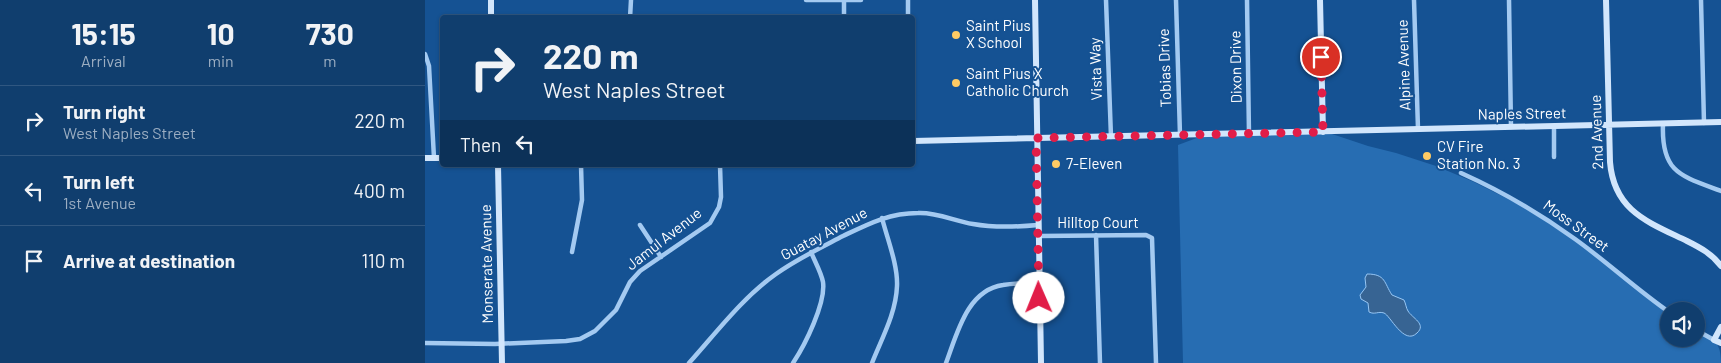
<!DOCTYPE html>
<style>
body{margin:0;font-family:Barlow,sans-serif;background:#194573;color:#f1f3f6;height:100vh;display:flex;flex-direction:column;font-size:19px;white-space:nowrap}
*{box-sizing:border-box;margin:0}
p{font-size:16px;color:#9caec2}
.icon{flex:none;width:28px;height:28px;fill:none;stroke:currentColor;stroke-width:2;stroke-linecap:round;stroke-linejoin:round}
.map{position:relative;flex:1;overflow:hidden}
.details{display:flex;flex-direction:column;background:#103e6e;width:425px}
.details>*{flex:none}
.guide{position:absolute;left:15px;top:15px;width:475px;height:152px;border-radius:5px;box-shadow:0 1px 4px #0004,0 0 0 1px #305781;background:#103e6e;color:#f1f3f6;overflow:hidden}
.tools{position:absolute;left:1235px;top:302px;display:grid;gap:10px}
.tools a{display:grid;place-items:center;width:45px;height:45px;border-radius:50%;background:#103e6e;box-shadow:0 1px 4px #0004,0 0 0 1px #305781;font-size:25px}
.pin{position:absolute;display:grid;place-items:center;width:42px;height:42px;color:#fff;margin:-21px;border:2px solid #fff;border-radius:50%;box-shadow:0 1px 5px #0007}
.me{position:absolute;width:55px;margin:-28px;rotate:359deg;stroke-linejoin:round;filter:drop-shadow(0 0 4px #0008)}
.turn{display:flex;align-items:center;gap:18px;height:105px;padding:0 20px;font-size:22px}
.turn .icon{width:65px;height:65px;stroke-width:2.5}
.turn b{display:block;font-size:35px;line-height:42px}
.then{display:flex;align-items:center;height:48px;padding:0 20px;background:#0003;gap:10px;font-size:19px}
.eta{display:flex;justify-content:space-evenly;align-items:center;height:85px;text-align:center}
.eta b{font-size:30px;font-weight:700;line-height:35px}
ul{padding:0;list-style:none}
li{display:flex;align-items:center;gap:15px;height:70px;padding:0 20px;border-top:1px solid #305781}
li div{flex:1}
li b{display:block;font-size:19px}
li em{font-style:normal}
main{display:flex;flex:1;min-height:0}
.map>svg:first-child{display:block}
.green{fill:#276db2}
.water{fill:#376493;stroke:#96c6f4}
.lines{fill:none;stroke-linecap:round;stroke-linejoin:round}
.street{stroke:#a4caf1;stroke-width:4.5}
.secondary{stroke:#d2e6fc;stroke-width:6}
.route{stroke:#e11d48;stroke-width:9;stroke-dasharray:0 16.2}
.poi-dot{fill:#ffcb64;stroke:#155293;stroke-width:2}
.labels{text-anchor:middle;stroke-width:4;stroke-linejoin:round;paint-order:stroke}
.poi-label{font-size:15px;fill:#fff;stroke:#155293;text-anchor:start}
.street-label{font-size:15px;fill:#fff;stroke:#155293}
</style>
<main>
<section class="details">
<div class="eta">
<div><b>15:15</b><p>Arrival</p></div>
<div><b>10</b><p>min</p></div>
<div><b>730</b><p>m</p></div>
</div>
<ul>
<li><svg class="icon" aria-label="right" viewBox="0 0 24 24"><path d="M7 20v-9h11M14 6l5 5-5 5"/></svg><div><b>Turn right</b><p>West Naples Street</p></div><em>220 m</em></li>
<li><svg class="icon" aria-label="left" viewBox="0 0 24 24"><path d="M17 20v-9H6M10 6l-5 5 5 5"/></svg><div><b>Turn left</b><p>1st Avenue</p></div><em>400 m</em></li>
<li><svg class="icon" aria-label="arrive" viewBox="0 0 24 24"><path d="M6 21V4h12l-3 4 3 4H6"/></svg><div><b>Arrive at destination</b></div><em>110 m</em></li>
</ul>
</section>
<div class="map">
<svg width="1296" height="363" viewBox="0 0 1296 363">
<rect width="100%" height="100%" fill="#155293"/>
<path class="green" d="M 898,131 L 943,146 L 971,153 L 1011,166 L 1049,182 L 1095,205 L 1140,232 L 1244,314 L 1244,339 L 1271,339 L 1271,331 C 1289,340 1296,341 1296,363 L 758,363 L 753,145 L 785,133 Z"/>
<path class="water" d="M 942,274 C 961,274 959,283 967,295 L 979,300 C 981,304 981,308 983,311 C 987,318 1002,324 992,333 C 979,346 965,315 959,313 C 953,311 950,315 944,312 L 943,303 L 936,299 L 935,295 L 941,287 L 940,278 Z"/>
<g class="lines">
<path class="street" d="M 381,0 L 436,0
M 681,0 L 686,137
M 751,0 L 755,135
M 822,0 L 824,134
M 989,0 L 993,129
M 1084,0 L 1086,127
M 1276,0 L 1279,123
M 205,18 L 206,0
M 419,18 L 419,0
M 483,18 L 483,0
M 0,54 L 4,66 L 9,158
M 1238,124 C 1236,173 1256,176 1296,191
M 1129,126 L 1129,157
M 1036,173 C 1076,191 1114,213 1150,239 C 1182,262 1211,289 1244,312
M 215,225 L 236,257
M 671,235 L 675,363
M 614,236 L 721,235 L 727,238 L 731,363
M 147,252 L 157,200 L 156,165
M 1271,330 L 1289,340
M 0,343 L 70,344 L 141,341 L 155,339 L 170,331 L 191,310 L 205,282 L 215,271 L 285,223 L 294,207 L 296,197 L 295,165
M 264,363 C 291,333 318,297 351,274 C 372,259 395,248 418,236 C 443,224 464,213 493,213 C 512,212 529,221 548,224 C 570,228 591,227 613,225
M 368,363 C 380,345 401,303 398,282 C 396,272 390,262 386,252
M 447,363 C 457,338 471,313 472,286 C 473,265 462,238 457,218
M 521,363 C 532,334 542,290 578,285 C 590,283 602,283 613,283"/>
<path class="secondary" d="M 66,0 L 66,18
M 610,0 L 616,363
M 895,0 L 898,132
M 1181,0 L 1185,162 C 1189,211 1223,222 1262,241 C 1276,248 1287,254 1296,266
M 488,141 L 1296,122
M 0,158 L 18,158
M 73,165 L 77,363
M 1296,327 L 1289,340 L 1296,343"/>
</g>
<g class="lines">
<path class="route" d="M 614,298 L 611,138 L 898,132 L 896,57"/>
</g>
<g class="poi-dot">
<circle cx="531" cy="35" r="5"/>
<circle cx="531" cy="83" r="5"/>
<circle cx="1002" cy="156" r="5"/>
<circle cx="631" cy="164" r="5"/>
</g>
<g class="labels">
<g class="poi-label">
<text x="541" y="31">Saint Pius<tspan x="541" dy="17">X School</tspan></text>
<text x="541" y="79">Saint Pius X<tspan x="541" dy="17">Catholic Church</tspan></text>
<text x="1012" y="152">CV Fire<tspan x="1012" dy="17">Station No. 3</tspan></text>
<text x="641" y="169">7-Eleven</text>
</g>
<g class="street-label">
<text transform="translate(979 65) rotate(-92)" y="5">Alpine Avenue</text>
<text transform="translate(811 67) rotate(-91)" y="5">Dixon Drive</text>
<text transform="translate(740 68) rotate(-92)" y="5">Tobias Drive</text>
<text transform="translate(671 69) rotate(-92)" y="5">Vista Way</text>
<text transform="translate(1097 114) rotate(-1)" y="5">Naples Street</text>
<text transform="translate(1172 132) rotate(-92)" y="5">2nd Avenue</text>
<text x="673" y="228">Hilltop Court</text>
<text transform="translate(1151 226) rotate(36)" y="5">Moss Street</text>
<text transform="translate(399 234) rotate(-28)" y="5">Guatay Avenue</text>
<text transform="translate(239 239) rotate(-38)" y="5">Jamul Avenue</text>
<text transform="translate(62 264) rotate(-91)" y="5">Monserate Avenue</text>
</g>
</g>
</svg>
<div class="tools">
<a><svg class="icon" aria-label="sound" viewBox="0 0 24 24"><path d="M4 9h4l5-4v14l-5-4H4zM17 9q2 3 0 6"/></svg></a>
</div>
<div class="pin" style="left:896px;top:57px;background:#d93025"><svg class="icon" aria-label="arrive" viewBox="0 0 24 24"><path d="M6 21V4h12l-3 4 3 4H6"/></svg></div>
<svg class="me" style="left:614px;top:298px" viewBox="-20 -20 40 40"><circle r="19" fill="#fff"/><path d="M0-13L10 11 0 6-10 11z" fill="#e11d48"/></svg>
<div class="guide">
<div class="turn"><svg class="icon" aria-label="right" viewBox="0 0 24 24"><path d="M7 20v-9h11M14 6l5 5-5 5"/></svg><div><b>220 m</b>West Naples Street</div></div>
<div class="then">Then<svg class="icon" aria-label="left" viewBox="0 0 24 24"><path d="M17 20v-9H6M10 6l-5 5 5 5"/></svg></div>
</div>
</div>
</main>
